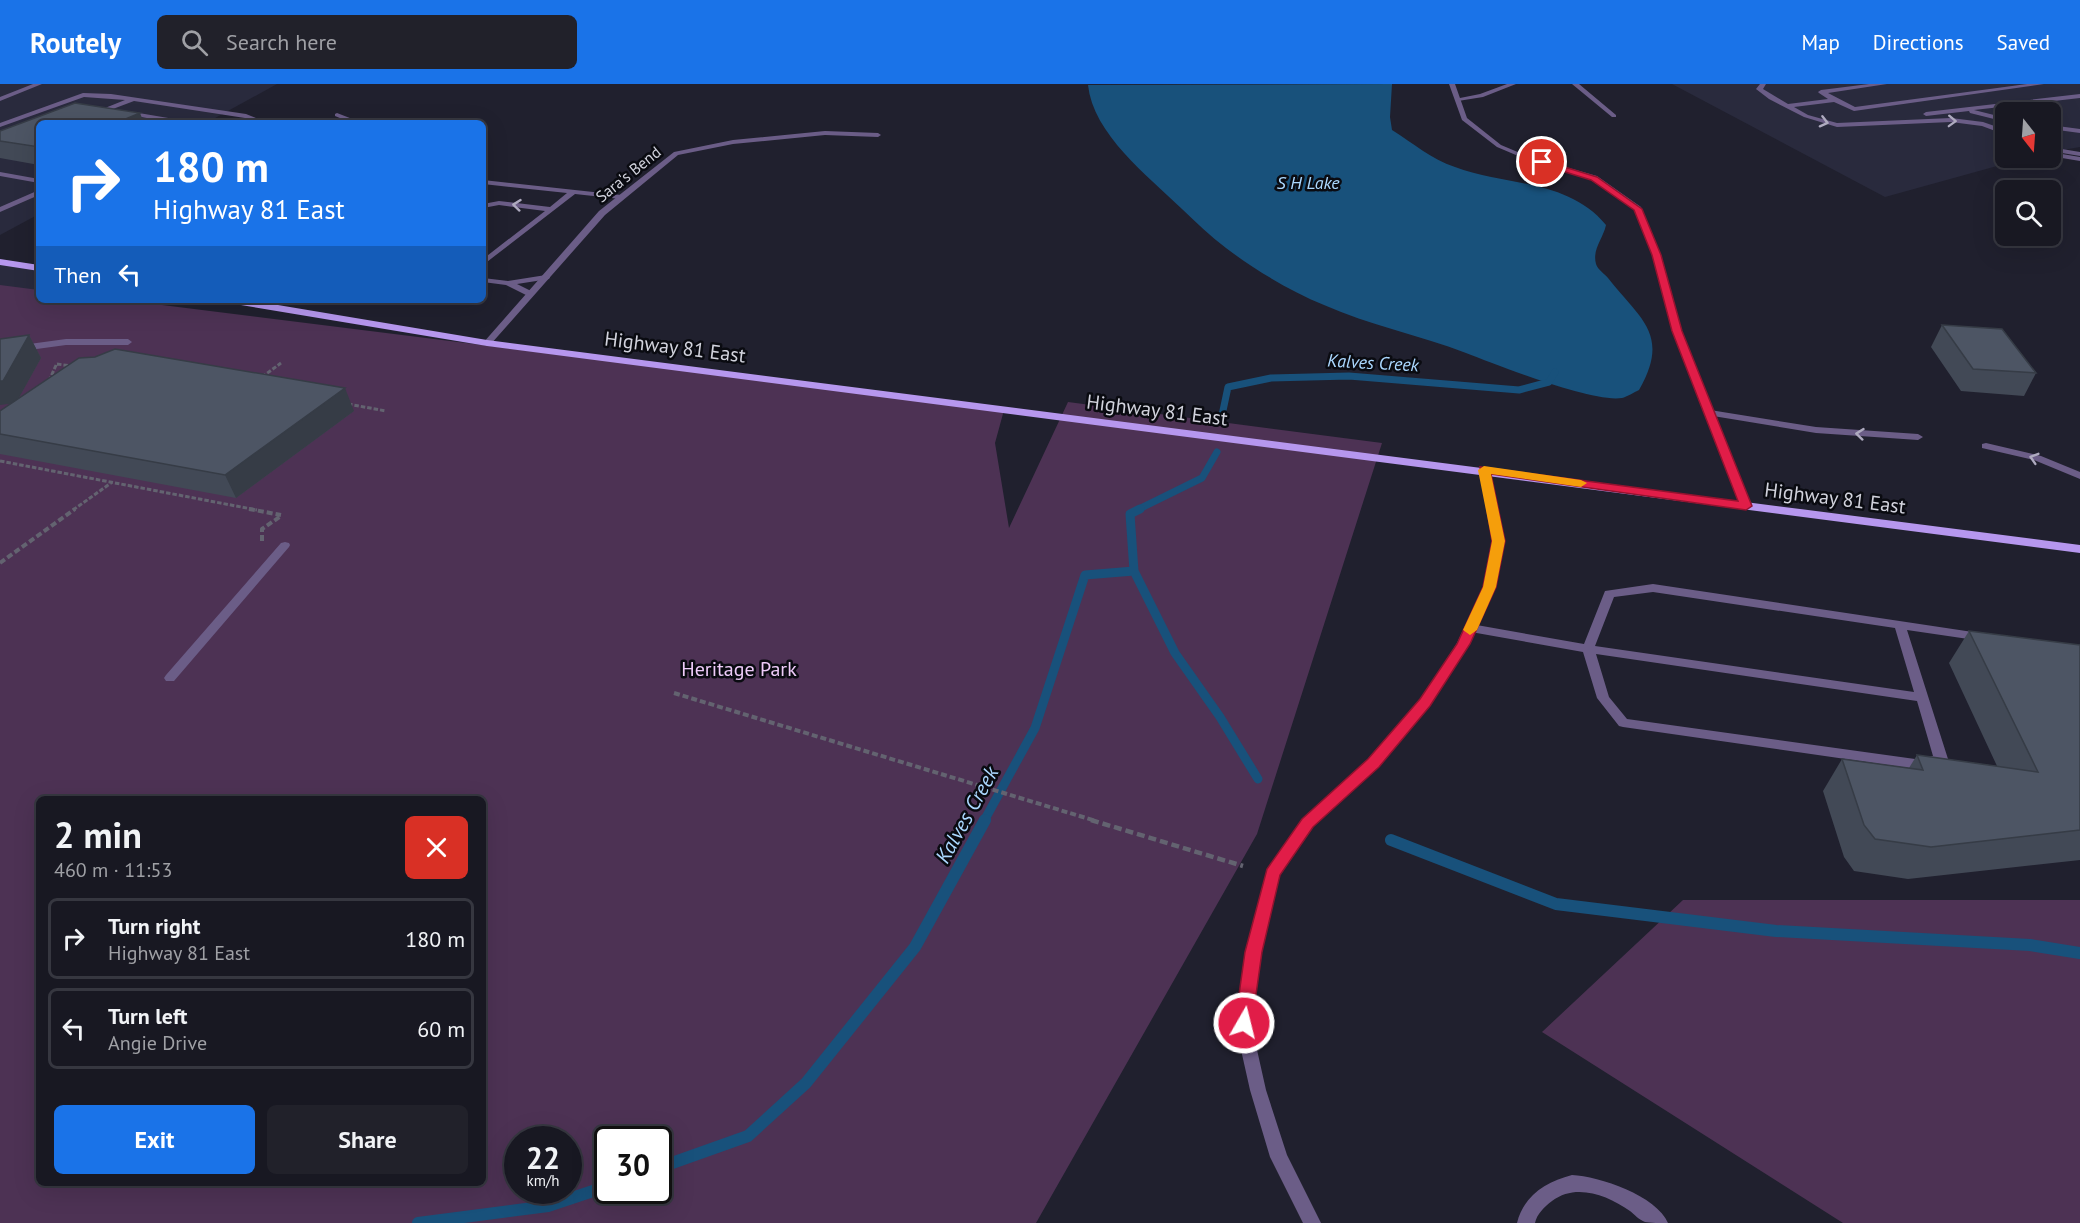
<!DOCTYPE html>
<meta charset="utf-8">
<style>
body{margin:0;font-family:"PT Sans",sans-serif;background:#21212a;color:#f1f3f6;height:100vh;display:flex;flex-direction:column;font-size:22px;white-space:nowrap}
*{box-sizing:border-box;margin:0}
p{font-size:20px;color:#9fa0a5}
.icon{flex:none;width:33px;height:33px;fill:none;stroke:currentColor;stroke-width:2;stroke-linecap:round;stroke-linejoin:round}
.map{position:relative;flex:1;overflow:hidden}
.sheet{position:absolute;left:36px;top:712px;width:450px;height:390px;display:flex;flex-direction:column;background:#181822;border-radius:9px;box-shadow:0 6px 24px #0002,0 0 0 2px #363740}
.sheet>*{flex:none}
.guide{position:absolute;left:36px;top:36px;width:450px;height:183px;border-radius:9px;box-shadow:0 6px 24px #0002,0 0 0 2px #363740;background:#1a73e8;color:#fff;overflow:hidden}
.needle{width:39px;rotate:163deg}
.buttons{position:absolute;left:1995px;top:18px;display:grid;gap:12px}
.buttons a{display:grid;place-items:center;width:66px;height:66px;border-radius:9px;background:#181822;box-shadow:0 6px 24px #0002,0 0 0 2px #363740;font-size:30px}
.speed{position:absolute;left:504px;top:1042px;display:flex;gap:12px;font-size:30px;font-weight:700;text-align:center}
.speed>*{display:grid;place-content:center;width:78px;height:78px;border-radius:50%;background:#181822;box-shadow:0 6px 24px #0002,0 0 0 2px #363740;line-height:1}
.speed small{font-size:15px;font-weight:400}
.speed .limit{border:3px solid #111;border-radius:9px;background:#fff;color:#111}
.pin{position:absolute;display:grid;place-items:center;width:51px;height:51px;color:#fff;margin:-26px;border:3px solid #fff;border-radius:50%;box-shadow:0 2px 6px #0007}
.me{position:absolute;width:66px;margin:-33px;rotate:8deg;stroke-linejoin:round;filter:drop-shadow(0 0 4px #0008)}
.turn{display:flex;align-items:center;gap:21px;height:126px;padding:0 18px;font-size:27px}
.turn .icon{width:78px;height:78px;stroke-width:2.5}
.turn b{display:block;font-size:42px;line-height:51px}
.then{display:flex;align-items:center;height:57px;padding:0 18px;background:#0003;gap:12px;font-size:22px}
.round{display:grid;place-items:center;flex:none;width:63px;height:63px;border-radius:9px;background:#21212a}
.summary{display:flex;align-items:center;justify-content:space-between;height:102px;padding:0 18px}
h1{font-size:36px;font-weight:800;line-height:45px}
.cta{display:flex;gap:12px;margin-top:auto;padding:12px 18px}
.cta a{flex:1;height:69px;border-radius:9px;background:#1a73e8;color:#fff;font-size:24px;font-weight:800;line-height:69px;text-align:center}
.cta a+a{background:#21212a;color:#f1f3f6}
ul{padding:0;list-style:none}
li{display:flex;align-items:center;gap:18px;height:81px;margin:0 12px 9px;padding:0 6px;border:3px solid #363740;border-radius:9px}
li div{flex:1}
li b{display:block;font-size:22px}
li em{font-style:normal}
header{display:flex;align-items:center;gap:36px;box-sizing:border-box;height:84px;padding:0 30px;background:#1a73e8;color:#fff}
header strong{font-size:28px}
nav{display:flex;gap:33px;margin-inline-start:auto;font-size:21px}
.search{width:420px;height:54px;background:#21212a;display:flex;align-items:center;gap:15px;box-sizing:border-box;padding:0 21px;border-radius:9px;color:#9fa0a5;font-size:22px}
.map>svg:first-child{display:block}
.built{fill:#292a3d}
.green{fill:#4d3254;fill-rule:evenodd}
.water{fill:#18517b}
.lines{fill:none;stroke-linecap:round;stroke-linejoin:round}
.stream-far2{stroke:#18517b;stroke-width:7}
.stream-far1{stroke:#18517b;stroke-width:9}
.stream{stroke:#18517b;stroke-width:12}
.path-far2{stroke:#636370;stroke-width:3;stroke-dasharray:4.5 2;stroke-linecap:butt}
.path-far1{stroke:#636370;stroke-width:4;stroke-dasharray:6 3;stroke-linecap:butt}
.path{stroke:#636370;stroke-width:4.5;stroke-dasharray:8 4;stroke-linecap:butt}
.lane{fill:#6b5d87;fill-rule:evenodd}
.street{fill:#6b5d87;fill-rule:evenodd}
.primary{fill:#b697ee;fill-rule:evenodd}
.wall{fill:#424956}
.shaded-wall{fill:#363c46}
.building{fill:#4d5564;stroke:#363c46;stroke-width:1.5}
.oneway{stroke:#aeaabf}
.route{fill:#e11d48;stroke:#92132f;stroke-width:1.5}
.slow{fill:#f59e0b}
.labels{text-anchor:middle;stroke-width:5;stroke-linejoin:round;paint-order:stroke}
.far-street-label{font-size:16px;fill:#d2d3dd;stroke:#0a0b11}
.far-water-label{font-size:18px;font-style:italic;fill:#abd8ff;stroke:#0a0b11}
.street-label{font-size:20px;fill:#d2d3dd;stroke:#0a0b11}
.park-label{font-size:20px;fill:#eecbf9;stroke:#0a0b11}
.water-label{font-size:21px;font-style:italic;fill:#abd8ff;stroke:#0a0b11}
</style>
<header>
<strong>Routely</strong>
<div class="search"><svg class="icon" aria-label="search" viewBox="0 0 24 24"><circle cx="10" cy="10" r="6"/><path d="M15 15l6 6"/></svg>Search here</div>
<nav><a>Map</a><a>Directions</a><a>Saved</a></nav>
</header>
<div class="map">
<svg width="2080" height="1139" viewBox="0 0 2080 1139">
<rect width="100%" height="100%" fill="#20202e"/>
<path class="built" d="M 0,0 L 277,0 L 206,39 L 39,39 L 39,130 L 0,151 Z
M 1672,0 L 2080,0 L 2080,63 L 2051,68 L 2050,28 L 2006,28 L 2006,74 L 2026,74 L 1885,113 Z
M 0,179 L 39,184 L 39,216 L 0,235 Z"/>
<path class="green" d="M 0,201 L 39,206 L 39,216 L 122,216 L 1004,326 L 995,359 L 1009,444 L 1068,318 L 1382,359 L 1257,750 L 1036,1139 L 0,1139 ZM 39,716 L 483,716 L 483,1100 L 39,1100 ZM 518,1056 L 568,1056 L 568,1107 L 518,1107 ZM 608,1056 L 658,1056 L 658,1107 L 608,1107 Z
M 1683,816 L 2080,816 L 2080,1139 L 1843,1139 L 1542,948 Z"/>
<path class="water" d="M 1392,0 L 1390,33 L 1392,46 C 1413,59 1431,75 1455,83 C 1506,102 1568,95 1606,141 C 1603,155 1592,165 1596,180 C 1598,186 1605,190 1608,194 C 1640,235 1671,250 1639,306 C 1634,308 1627,313 1622,314 C 1592,319 1497,281 1466,269 C 1419,251 1369,241 1324,221 C 1290,207 1255,186 1226,164 C 1210,152 1196,138 1182,125 C 1148,92 1093,50 1088,1 Z"/>
<g class="lines">
<path class="stream-far2" d="M 1221,336 L 1228,303 L 1271,294 L 1349,292 L 1519,306 L 1549,298 L 1555,288
M 1137,426 L 1202,394 L 1217,368"/>
<path class="stream-far1" d="M 1140,425 L 1130,430 L 1134,487 L 1175,569 L 1220,633 L 1258,695
M 984,737 L 1035,644 L 1085,491 L 1134,487"/>
<path class="stream" d="M 1391,756 L 1556,820 L 1776,847 L 2030,861 L 2080,869
M 658,1084 L 748,1052 L 806,999 L 915,863 L 985,736
M 418,1139 L 548,1122 L 608,1102"/>
<path class="path-far2" d="M 57,280 L 71,282
M 262,293 L 281,279
M 49,297 L 57,279
M 348,320 L 386,327
M 0,377 L 257,426
M 73,426 L 111,399"/>
<path class="path-far1" d="M 249,425 L 281,431
M 262,457 L 262,445 L 281,432
M 0,479 L 75,425
M 674,609 L 1096,737"/>
<path class="path" d="M 1091,736 L 1243,782"/>
<path class="lane" d="M 33,0 L 42,0 L 0,17 L 0,13 Z
M 1507,0 L 1516,0 L 1483,13 L 1458,17 L 1455,15 L 1480,10 Z
M 1572,0 L 1579,0 L 1616,31 L 1616,33 L 1612,33 Z
M 1760,0 L 1766,0 L 1763,5 L 1788,20 L 1828,15 L 1819,9 L 1818,8 L 1821,6 L 1869,0 L 1887,0 L 1828,9 L 1855,23 L 2027,0 L 2044,0 L 1854,27 L 1834,18 L 1794,23 L 1808,31 L 1837,39 L 1951,34 L 1983,38 L 2006,46 L 2006,51 L 1982,42 L 1951,38 L 1837,43 L 1804,33 L 1769,15 L 1756,5 Z
M 83,9 L 111,10 L 246,30 L 269,39 L 260,39 L 245,34 L 134,17 L 97,31 L 94,29 L 95,28 L 125,16 L 84,13 L 0,43 L 0,39 Z
M 2080,10 L 2080,14 L 1974,26 L 2006,34 L 2006,38 L 1970,29 L 1969,27 L 1926,32 L 1923,30 L 1926,28 Z
M 127,27 L 186,37 L 189,39 L 174,39 L 125,30 L 124,29 Z
M 337,29 L 360,38 L 361,39 L 352,39 L 335,32 L 335,30 Z
M 2050,68 L 2080,73 L 2080,77 L 2050,72 Z
M 0,88 L 39,95 L 39,99 L 0,92 Z
M 483,96 L 621,111 L 625,113 L 621,115 L 575,110 L 483,181 L 483,175 L 545,127 L 499,121 L 483,124 L 483,120 L 499,117 L 550,123 L 567,109 L 483,100 Z
M 39,106 L 39,111 L 0,128 L 0,123 Z
M 546,191 L 550,193 L 549,195 L 517,200 L 533,208 L 534,210 L 530,213 L 506,201 L 483,198 L 483,194 L 508,197 Z
M 66,255 L 128,255 L 132,258 L 128,261 L 66,261 L 0,270 L 0,264 Z
M 1710,326 L 1816,343 L 1918,350 L 1923,353 L 1918,356 L 1816,349 L 1707,331 L 1707,327 Z
M 1986,359 L 2041,372 L 2080,388 L 2080,395 L 2034,376 L 1982,364 L 1982,360 Z
M 285,458 L 289,459 L 290,461 L 289,463 L 174,597 L 166,597 L 164,594 L 166,591 L 281,459 Z
M 1653,500 L 1986,550 L 1988,553 L 1986,556 L 1982,557 L 1907,546 L 1948,675 L 1946,678 L 1915,685 L 1623,643 L 1619,642 L 1597,614 L 1583,568 L 1471,548 L 1465,544 L 1471,540 L 1584,560 L 1605,507 ZM 1653,508 L 1895,544 L 1914,608 L 1595,562 L 1614,513 ZM 1596,570 L 1917,617 L 1933,672 L 1915,675 L 1627,635 L 1609,613 Z
M 1572,1091 C 1599,1092 1657,1112 1668,1139 C 1661,1139 1650,1139 1645,1138 C 1639,1136 1634,1130 1630,1127 C 1607,1111 1576,1099 1552,1117 C 1544,1123 1537,1130 1535,1139 L 1517,1139 C 1524,1111 1546,1098 1572,1091 Z"/>
<path class="street" d="M 1449,0 L 1455,0 L 1467,34 L 1501,61 L 1527,72 L 1597,92 L 1641,123 L 1660,171 L 1681,247 L 1751,422 L 1750,424 L 1746,425 L 1741,422 L 1673,247 L 1652,171 L 1635,126 L 1591,96 L 1523,74 L 1497,63 L 1462,36 Z
M 2050,41 L 2080,45 L 2080,49 L 2050,45 Z
M 825,47 L 878,49 L 881,51 L 878,53 L 825,51 L 733,60 L 678,71 L 605,131 L 490,261 L 487,262 L 483,259 L 599,127 L 674,68 L 733,56 Z
M 2050,63 L 2080,68 L 2080,72 L 2050,67 Z
M 1484,383 L 1489,386 L 1503,457 L 1495,503 L 1469,560 L 1429,621 L 1379,682 L 1312,743 L 1279,790 L 1260,868 L 1251,939 L 1266,1006 L 1287,1071 L 1321,1139 L 1303,1139 L 1270,1073 L 1250,1006 L 1235,939 L 1246,868 L 1267,785 L 1302,735 L 1369,676 L 1421,615 L 1457,559 L 1483,503 L 1493,457 L 1479,386 Z"/>
<path class="primary" d="M 0,175 L 39,181 L 39,187 L 0,181 Z
M 224,216 L 248,216 L 487,256 L 2080,461 L 2080,469 L 487,262 L 229,219 Z"/>
</g>
<path class="wall" d="M 39,39 L 39,81 L 0,74 L 0,47 Z
M 1942,241 L 2036,289 L 2024,312 L 1961,307 L 1931,263 Z
M 29,251 L 41,274 L 18,315 L 354,327 L 236,414 L 0,370 L 0,327 L 11,320 Z
M 1969,547 L 2080,561 L 2080,776 L 1908,795 L 1854,787 L 1844,773 L 1823,707 L 1842,675 L 1909,684 L 1917,671 L 1997,682 L 1949,579 Z"/>
<path class="shaded-wall" d="M 140,29 L 144,39 L 116,39 Z
M 29,251 L 41,274 L 16,319 L 0,321 L 0,297 Z
M 345,304 L 354,327 L 236,414 L 225,391 Z"/>
<path class="building" d="M 75,19 L 140,29 L 116,39 L 39,39 L 39,63 L 0,57 L 0,47 Z
M 1942,241 L 2002,245 L 2036,289 L 1973,285 Z
M 29,251 L 3,297 L 0,297 L 0,255 Z
M 115,265 L 345,304 L 225,391 L 0,350 L 0,327 L 79,274 L 95,273 Z
M 1969,547 L 2080,561 L 2080,746 L 1931,763 L 1875,755 L 1864,741 L 1842,675 L 1923,686 L 1917,671 L 2038,688 Z"/>
<defs><path id="oneway-chevron" d="M-2-3.5L2.5 0L-2 3.5" fill="none" stroke-width="1.6" stroke-linecap="round" stroke-linejoin="round" transform="scale(1.5)"/></defs>
<g class="oneway">
<use href="#oneway-chevron" transform="translate(1952 37) rotate(2)"/>
<use href="#oneway-chevron" transform="translate(1824 38) rotate(14)"/>
<use href="#oneway-chevron" transform="translate(517 121) rotate(-174)"/>
<use href="#oneway-chevron" transform="translate(1860 350) rotate(-174)"/>
<use href="#oneway-chevron" transform="translate(2034 374) rotate(-163)"/>
</g>
<path class="route" d="M 1542,76 L 1597,93 L 1642,125 L 1661,171 L 1682,247 L 1752,422 L 1746,426 L 1491,390 L 1505,457 L 1496,503 L 1470,560 L 1430,622 L 1379,683 L 1313,743 L 1280,791 L 1262,868 L 1252,939 L 1250,944 L 1244,947 L 1237,944 L 1235,939 L 1245,868 L 1267,785 L 1302,735 L 1368,675 L 1420,615 L 1457,560 L 1483,503 L 1492,457 L 1480,383 L 1738,417 L 1672,247 L 1652,171 L 1634,126 L 1591,96 L 1539,80 Z"/>
<path class="slow" d="M 1484,382 L 1581,396 L 1587,399 L 1581,403 L 1491,390 L 1505,457 L 1496,503 L 1477,546 L 1470,551 L 1463,546 L 1483,503 L 1492,457 L 1478,386 Z"/>
<g class="labels">
<g class="far-street-label">
<text transform="translate(628 90) rotate(-39)" y="6">Sara's Bend</text>
</g>
<g class="far-water-label">
<text x="1308" y="105">S H Lake</text>
<text transform="translate(1373 279) rotate(3)" y="6">Kalves Creek</text>
</g>
<g class="street-label">
<text transform="translate(675 263) rotate(7)" y="7">Highway 81 East</text>
<text transform="translate(1157 326) rotate(7)" y="7">Highway 81 East</text>
<text transform="translate(1835 414) rotate(7)" y="7">Highway 81 East</text>
</g>
<g class="park-label">
<text x="739" y="592">Heritage Park</text>
</g>
<g class="water-label">
<text transform="translate(967 731) rotate(-61)" y="7">Kalves Creek</text>
</g>
</g>
</svg>
<div class="buttons">
<a><svg class="needle" viewBox="-14 -14 28 28"><path d="M0-13l5 13h-10z" fill="#e53935"/><path d="M0 13l5-13h-10z" fill="#9fa0a5"/></svg></a>
<a><svg class="icon" aria-label="search" viewBox="0 0 24 24"><circle cx="10" cy="10" r="6"/><path d="M15 15l6 6"/></svg></a>
</div>
<div class="speed"><div>22<small>km/h</small></div><div class="limit">30</div></div>
<div class="pin" style="left:1542px;top:78px;background:#d93025"><svg class="icon" aria-label="arrive" viewBox="0 0 24 24"><path d="M6 21V4h12l-3 4 3 4H6"/></svg></div>
<svg class="me" style="left:1244px;top:939px" viewBox="-20 -20 40 40"><circle r="17" fill="#e11d48" stroke="#fff" stroke-width="3"/><path d="M0-11L8 9 0 5-8 9z" fill="#fff"/></svg>
<div class="guide">
<div class="turn"><svg class="icon" aria-label="right" viewBox="0 0 24 24"><path d="M7 20v-9h11M14 6l5 5-5 5"/></svg><div><b>180 m</b>Highway 81 East</div></div>
<div class="then">Then<svg class="icon" aria-label="left" viewBox="0 0 24 24"><path d="M17 20v-9H6M10 6l-5 5 5 5"/></svg></div>
</div>
<section class="sheet">
<div class="summary"><div><h1>2 min</h1><p>460 m · 11:53</p></div><a class="round" style="background:#d93025;color:#fff"><svg class="icon" aria-label="close" viewBox="0 0 24 24"><path d="M6 6l12 12M18 6L6 18"/></svg></a></div>
<ul>
<li><svg class="icon" aria-label="right" viewBox="0 0 24 24"><path d="M7 20v-9h11M14 6l5 5-5 5"/></svg><div><b>Turn right</b><p>Highway 81 East</p></div><em>180 m</em></li>
<li><svg class="icon" aria-label="left" viewBox="0 0 24 24"><path d="M17 20v-9H6M10 6l-5 5 5 5"/></svg><div><b>Turn left</b><p>Angie Drive</p></div><em>60 m</em></li>
</ul>
<div class="cta"><a>Exit</a><a>Share</a></div>
</section>
</div>
